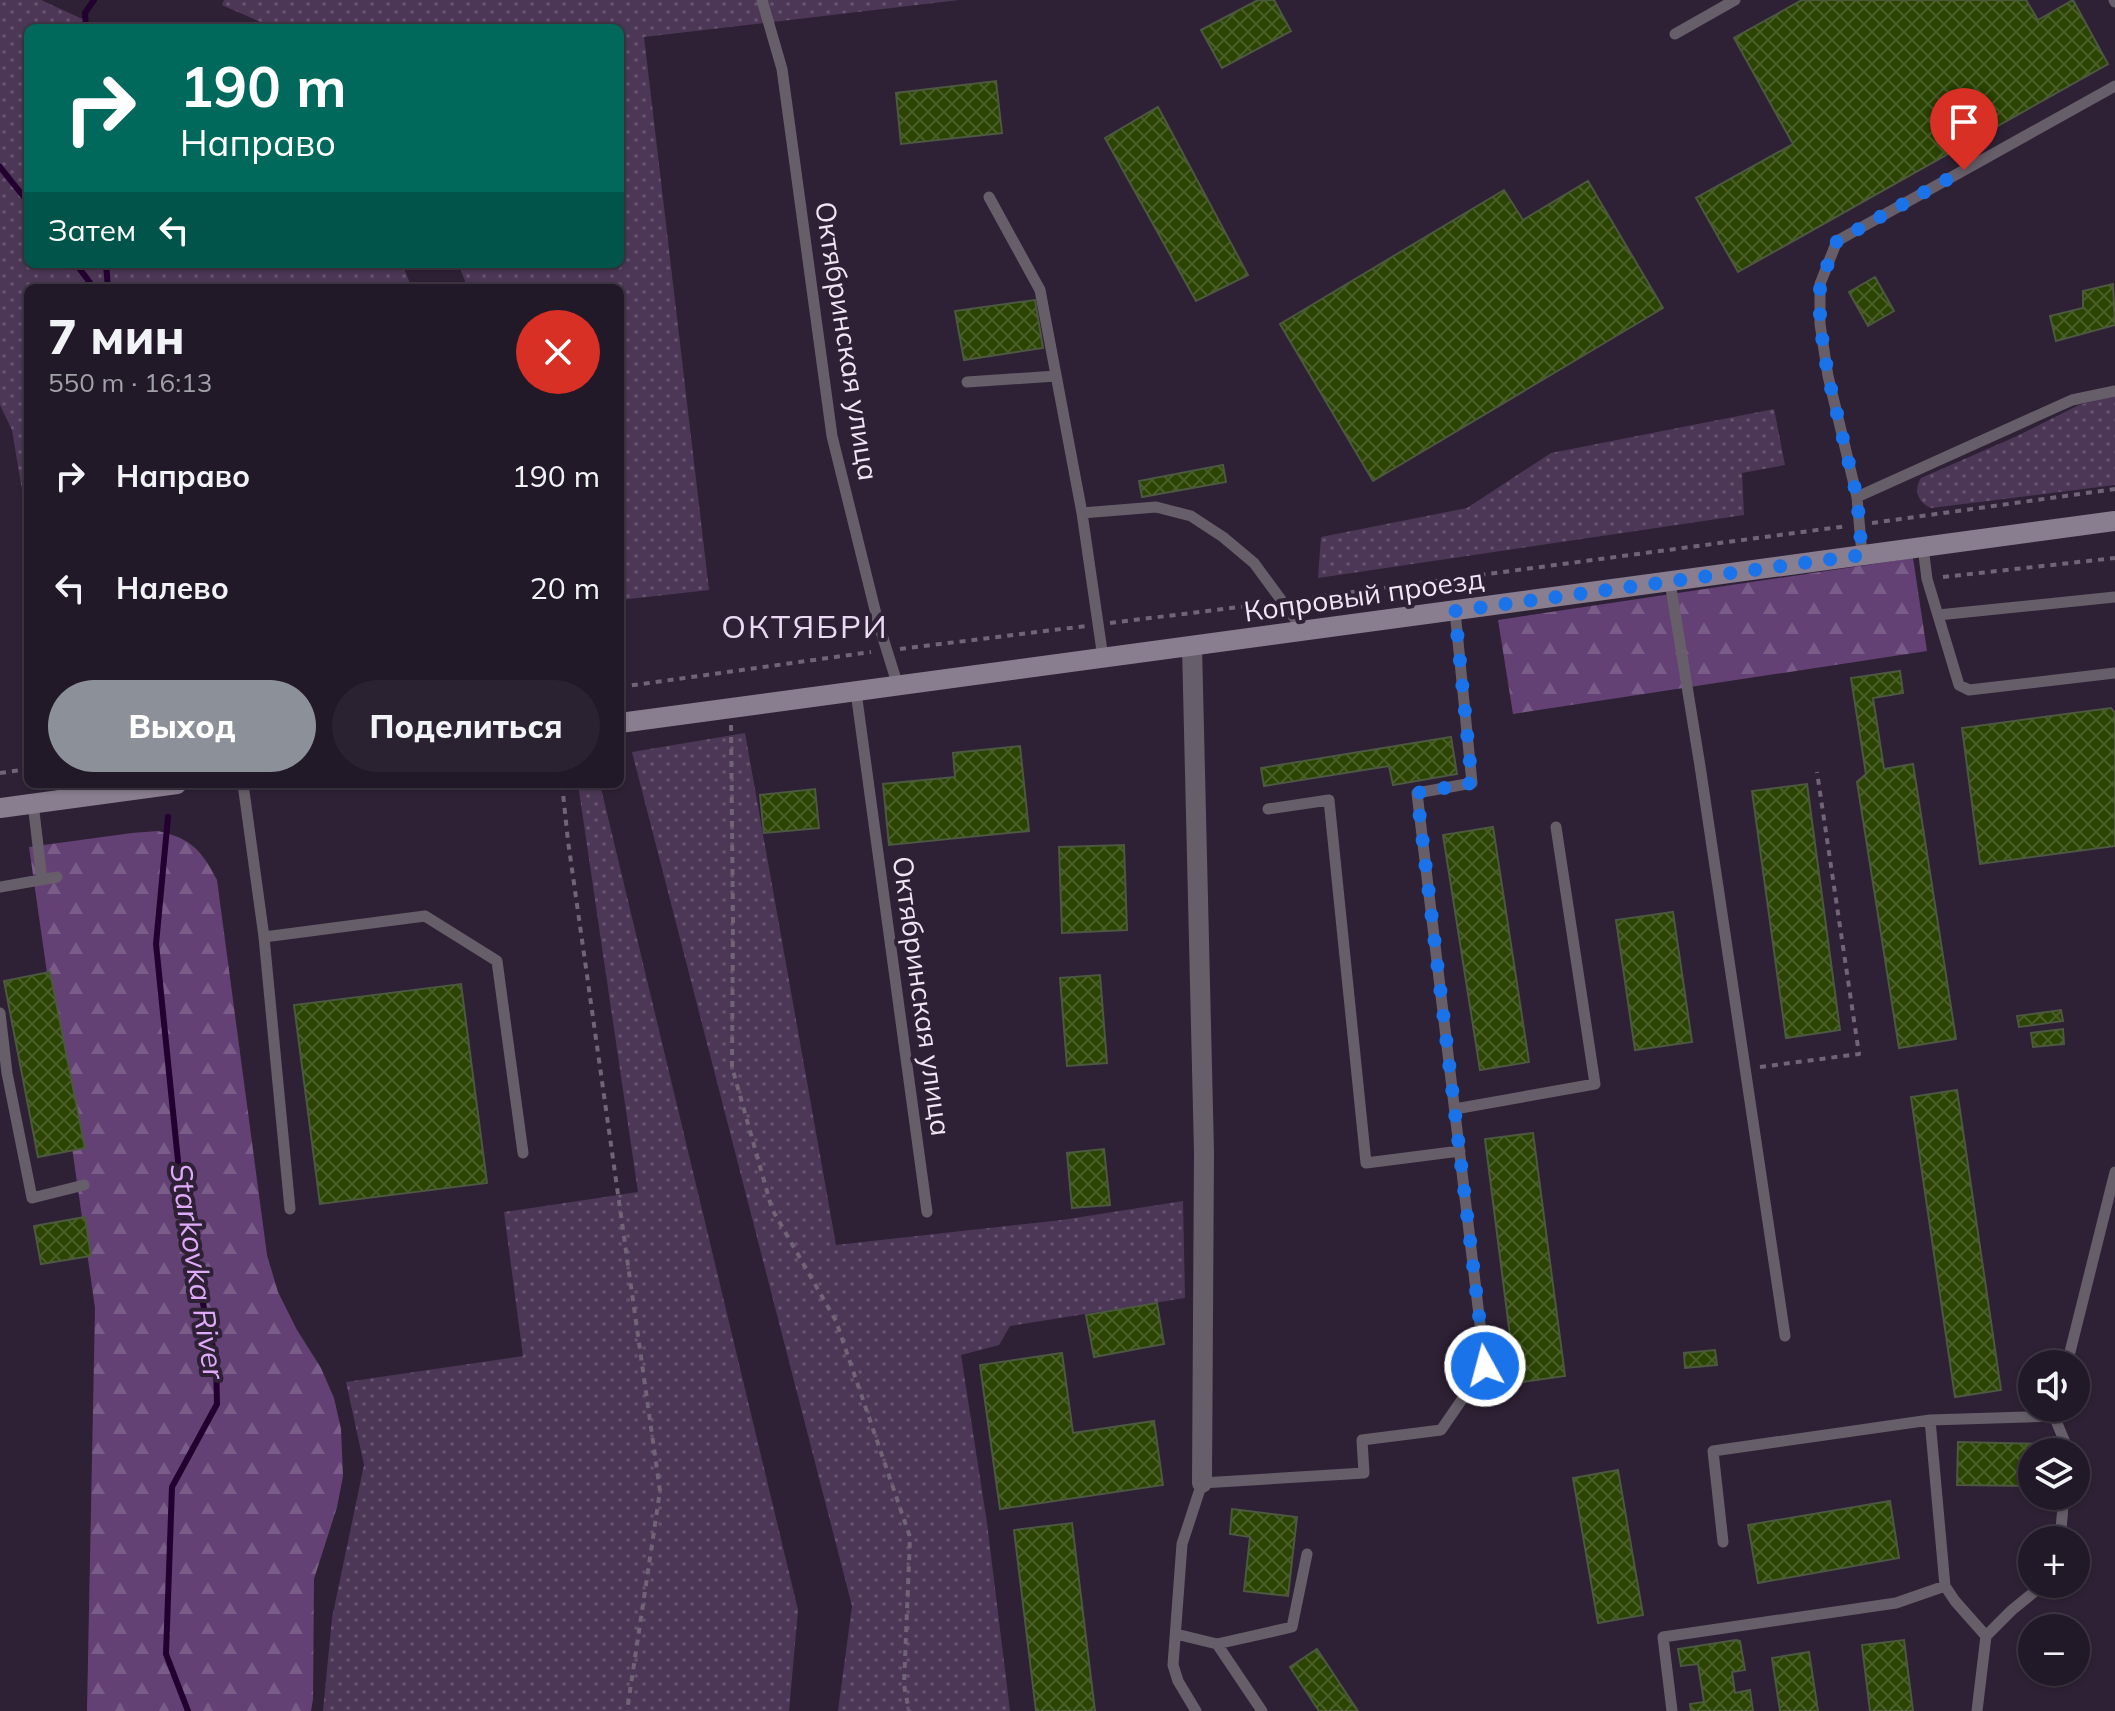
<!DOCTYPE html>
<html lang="ru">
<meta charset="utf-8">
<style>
body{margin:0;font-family:Mulish,sans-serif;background:#2a2230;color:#f1f3f6;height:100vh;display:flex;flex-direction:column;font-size:30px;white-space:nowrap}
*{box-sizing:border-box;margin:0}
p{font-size:26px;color:#a2a0a8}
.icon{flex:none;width:44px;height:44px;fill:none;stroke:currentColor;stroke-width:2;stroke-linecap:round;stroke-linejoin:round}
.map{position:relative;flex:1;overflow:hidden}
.sheet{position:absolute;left:24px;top:284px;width:600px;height:504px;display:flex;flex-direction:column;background:#221928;border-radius:12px;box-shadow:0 2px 6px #0004,0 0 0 2px #3f3845}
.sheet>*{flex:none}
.banner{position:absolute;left:24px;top:24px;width:600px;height:244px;border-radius:12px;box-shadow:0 2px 6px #0004,0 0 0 2px #3f3845;background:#00695c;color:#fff;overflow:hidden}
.tools{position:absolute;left:2018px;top:1350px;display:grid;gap:16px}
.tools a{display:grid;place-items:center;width:72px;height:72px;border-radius:50%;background:#221928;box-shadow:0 2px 6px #0004,0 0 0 2px #3f3845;font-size:40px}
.pin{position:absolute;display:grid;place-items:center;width:68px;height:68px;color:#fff;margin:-82px -34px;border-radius:50% 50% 50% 0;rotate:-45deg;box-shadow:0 0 8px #0007}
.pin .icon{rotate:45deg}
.me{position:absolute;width:88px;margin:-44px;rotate:353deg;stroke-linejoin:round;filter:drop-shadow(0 0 6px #0008)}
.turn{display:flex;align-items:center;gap:28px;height:168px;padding:0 24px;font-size:36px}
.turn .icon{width:104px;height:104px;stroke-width:2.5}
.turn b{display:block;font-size:56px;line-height:68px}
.then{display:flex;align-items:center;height:76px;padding:0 24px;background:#0003;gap:16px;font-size:30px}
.round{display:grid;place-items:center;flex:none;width:84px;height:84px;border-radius:42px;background:#2a2230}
.head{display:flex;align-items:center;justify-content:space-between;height:136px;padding:0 24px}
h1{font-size:48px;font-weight:800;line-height:60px}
.action{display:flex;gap:16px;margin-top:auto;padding:16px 24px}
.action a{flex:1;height:92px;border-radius:48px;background:#8c9099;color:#fff;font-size:32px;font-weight:800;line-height:92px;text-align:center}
.action a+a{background:#2a2230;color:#f1f3f6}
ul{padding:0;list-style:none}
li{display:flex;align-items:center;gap:24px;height:112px;padding:0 24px}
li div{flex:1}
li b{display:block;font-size:30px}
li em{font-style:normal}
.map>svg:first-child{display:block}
.grass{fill:url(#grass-dots)}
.forest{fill:url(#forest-firs)}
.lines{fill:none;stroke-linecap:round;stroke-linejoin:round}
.stream{stroke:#22002f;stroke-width:6}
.building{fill:url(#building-cross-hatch);stroke:#4c5840;stroke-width:2}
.path{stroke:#706476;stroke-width:4;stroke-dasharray:6 6;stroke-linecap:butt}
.service{stroke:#665f69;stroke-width:11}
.minor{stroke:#665f69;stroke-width:20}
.secondary{stroke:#897e8f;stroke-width:20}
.route{stroke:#1a73e8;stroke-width:14;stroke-dasharray:0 25.2}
.labels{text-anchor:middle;stroke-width:8;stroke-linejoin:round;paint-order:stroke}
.street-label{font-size:28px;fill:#efe6f4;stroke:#2e2135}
.water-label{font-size:30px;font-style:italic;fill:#dfaaf8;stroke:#2e2135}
.quarter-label{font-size:32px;letter-spacing:2px;fill:#ecdaf5;stroke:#2e2135}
</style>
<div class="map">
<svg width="2115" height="1711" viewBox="0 0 2115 1711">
<defs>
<pattern id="grass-dots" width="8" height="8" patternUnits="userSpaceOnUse" patternTransform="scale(2)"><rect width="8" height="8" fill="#4d3757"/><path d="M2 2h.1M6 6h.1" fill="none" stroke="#675470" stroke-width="1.8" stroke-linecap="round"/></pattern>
<pattern id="forest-firs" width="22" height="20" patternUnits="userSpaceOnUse" patternTransform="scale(2)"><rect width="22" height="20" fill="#644174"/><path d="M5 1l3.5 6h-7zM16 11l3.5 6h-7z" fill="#7a5c88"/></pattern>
<pattern id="building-cross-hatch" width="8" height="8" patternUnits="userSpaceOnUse" patternTransform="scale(2)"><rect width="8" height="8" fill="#2b4402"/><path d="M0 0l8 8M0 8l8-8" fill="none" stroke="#4a5f28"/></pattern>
</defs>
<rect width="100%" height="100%" fill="#2e2135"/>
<path class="grass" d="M 0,0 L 41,0 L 102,28 L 28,28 L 28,264 L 402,264 L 412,288 L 28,288 L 28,526 L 12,430 L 0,405 Z
M 224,0 L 959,0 L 644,37 L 709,590 L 620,600 L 620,288 L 468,288 L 458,264 L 620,264 L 620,28 L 274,28 L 222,5 Z
M 2115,395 L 2115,485 L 1931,508 C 1918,503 1913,490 1921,478 L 2015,437 L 2079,405 Z
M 1774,409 L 1785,465 L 1742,473 L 1744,515 L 1318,578 L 1321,537 L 1467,508 L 1551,453 Z
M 745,733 L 836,1245 L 1062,1220 L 1183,1201 L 1185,1298 L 1010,1326 L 999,1345 L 961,1355 L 987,1523 L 1010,1711 L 838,1711 L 852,1606 L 632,752 Z
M 578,784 L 600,784 L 798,1610 L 789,1711 L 323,1711 L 332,1618 L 364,1465 L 346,1382 L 523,1356 L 504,1212 L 638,1192 Z"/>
<path class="forest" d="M 1913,558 L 1927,651 L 1513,714 L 1498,620 Z
M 158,831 C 191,838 202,851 217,880 L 267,1255 L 278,1292 L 297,1330 L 321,1368 L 334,1398 L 341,1429 L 343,1476 L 337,1507 L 314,1579 L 313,1699 L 311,1711 L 87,1711 L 95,1308 L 29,847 L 132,833 Z"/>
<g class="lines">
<path class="stream" d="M 86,28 L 85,13 L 94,0
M 0,167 L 28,202
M 76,264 L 94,288
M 106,264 L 108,288
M 168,817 L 156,944 L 184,1220 L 216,1361 L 217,1404 L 172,1487 L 166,1654 L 188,1711"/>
</g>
<path class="building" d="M 1258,0 L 1274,0 L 1291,31 L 1222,68 L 1201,30 Z
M 1802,0 L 2026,0 L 2038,20 L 2073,0 L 2108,64 L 1738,272 L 1696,198 L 1793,144 L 1734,38 Z
M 996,81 L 1002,133 L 901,144 L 896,93 Z
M 1158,107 L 1248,275 L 1196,301 L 1105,138 Z
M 1588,181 L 1663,308 L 1373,481 L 1280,324 L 1504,190 L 1523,220 Z
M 1875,277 L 1894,311 L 1868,326 L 1849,292 Z
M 2113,284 L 2115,325 L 2056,341 L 2050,316 L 2083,308 L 2083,291 Z
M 1035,300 L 1043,348 L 964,360 L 955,311 Z
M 1223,465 L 1226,482 L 1142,497 L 1139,481 Z
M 1900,671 L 1903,693 L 1873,698 L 1884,769 L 1913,764 L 1956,1039 L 1899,1048 L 1857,782 L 1866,774 L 1851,678 Z
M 2111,708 L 2115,713 L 2115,846 L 1980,864 L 1962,728 Z
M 1451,737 L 1457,774 L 1393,785 L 1389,766 L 1264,786 L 1261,768 Z
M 1020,746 L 1029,831 L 889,845 L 883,784 L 955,777 L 953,753 Z
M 1807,784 L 1840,1030 L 1786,1038 L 1752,791 Z
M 815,789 L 819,828 L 764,833 L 760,795 Z
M 1493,827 L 1529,1062 L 1480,1070 L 1443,835 Z
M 1124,845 L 1127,930 L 1062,933 L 1059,847 Z
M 1673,912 L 1692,1042 L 1635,1050 L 1616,920 Z
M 50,972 L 85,1148 L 38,1157 L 4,981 Z
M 1100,975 L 1107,1063 L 1067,1066 L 1060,978 Z
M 461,984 L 487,1183 L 320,1204 L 294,1005 Z
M 2061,1010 L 2063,1021 L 2019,1027 L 2017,1016 Z
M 2063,1029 L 2064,1044 L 2033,1047 L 2031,1033 Z
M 1957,1090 L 2001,1390 L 1955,1397 L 1911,1097 Z
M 1533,1133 L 1565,1376 L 1516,1383 L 1485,1139 Z
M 1104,1149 L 1110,1205 L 1072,1208 L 1067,1153 Z
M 85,1217 L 91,1256 L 41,1264 L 34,1226 Z
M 1157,1303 L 1164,1344 L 1094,1357 L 1086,1315 Z
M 1715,1350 L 1717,1365 L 1685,1368 L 1684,1353 Z
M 1062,1353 L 1073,1433 L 1154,1421 L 1163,1485 L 1000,1509 L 980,1365 Z
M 1958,1442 L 2042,1444 L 2042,1452 L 2032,1452 L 2032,1486 L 1957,1485 Z
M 1618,1470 L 1643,1615 L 1598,1623 L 1573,1478 Z
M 1890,1501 L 1899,1558 L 1758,1583 L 1748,1525 Z
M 1232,1509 L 1297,1517 L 1288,1596 L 1244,1591 L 1250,1537 L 1230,1534 Z
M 1072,1523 L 1095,1711 L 1036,1711 L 1014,1530 Z
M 1736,1640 L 1740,1641 L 1745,1670 L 1732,1672 L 1735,1693 L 1750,1690 L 1753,1711 L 1691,1711 L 1690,1704 L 1704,1702 L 1698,1664 L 1681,1666 L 1678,1649 Z
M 1904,1640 L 1913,1711 L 1870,1711 L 1862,1645 Z
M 1317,1649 L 1358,1711 L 1319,1711 L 1290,1667 Z
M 1809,1652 L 1818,1711 L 1780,1711 L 1772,1658 Z"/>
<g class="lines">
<path class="path" d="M 1872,523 L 2115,489
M 1943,577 L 2115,558
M 1301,599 L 1847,526
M 1110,623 L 1264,604
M 900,649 L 1086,626
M 620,687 L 871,652
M 731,725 L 733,922 L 732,1067 L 772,1209 L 836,1321 L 910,1537 L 904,1685 L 909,1711
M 0,773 L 28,769
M 562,784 L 568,841 L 660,1491 L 627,1711
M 1760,1067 L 1859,1054 L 1817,772"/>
<path class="service" d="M 762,0 L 782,69 L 832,436 L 878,622 L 898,686
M 2114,0 L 2115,2
M 1675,34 L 1735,0
M 989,197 L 1040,290 L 1082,513 L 1103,658
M 967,382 L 1056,376
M 1857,497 L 2072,400 L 2115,391
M 1082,513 L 1156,507 L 1191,516 L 1223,537 L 1254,563 L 1304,631
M 1923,547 L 1927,579 L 1959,685 L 1969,690 L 2115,673
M 1862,555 L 1857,497 L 1828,376 L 1820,324 L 1820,284 L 1837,241 L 2115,86
M 1670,582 L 1700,766 L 1785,1336
M 1938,615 L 2115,597
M 856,692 L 927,1212
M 243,784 L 264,937 L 425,916 L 497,961 L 523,1153
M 33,803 L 42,880
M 1268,809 L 1329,800 L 1366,1163 L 1460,1151
M 0,887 L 57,877
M 264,937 L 290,1209
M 0,1013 L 7,1073 L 32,1198 L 84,1185
M 1455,1109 L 1595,1084 L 1556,827
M 2067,1364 L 2115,1172
M 2054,1416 L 2069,1452
M 2060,1540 L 2064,1496
M 1723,1542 L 1713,1451 L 1930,1420
M 1945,1586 L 1955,1601 L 1986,1636
M 1176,1634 L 1217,1644 L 1262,1711
M 1217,1644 L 1292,1627 L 1307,1554
M 1196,1711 L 1178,1681 L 1173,1665 L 1182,1544 L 1202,1483 L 1364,1473 L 1362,1440 L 1441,1430 L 1485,1366 L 1417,793 L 1472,783 L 1455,611
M 1672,1711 L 1663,1637 L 1896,1603 L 1945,1586 L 1930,1420 L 2054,1416 L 2056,1408
M 1977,1711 L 1986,1636 L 2012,1610 L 2044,1584"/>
<path class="minor" d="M 1192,646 L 1204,1152 L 1202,1483"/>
<path class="secondary" d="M 620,723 L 2115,521
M 0,808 L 177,784"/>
</g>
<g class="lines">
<path class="route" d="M 1485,1366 L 1417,793 L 1472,783 L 1455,611 L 1862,555 L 1857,497 L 1828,376 L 1820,324 L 1820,284 L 1837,241 L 1964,170"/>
</g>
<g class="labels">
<g class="street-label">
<text transform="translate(847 341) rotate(81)" y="10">Октябринская улица</text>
<text transform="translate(1364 595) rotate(-8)" y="10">Копровый проезд</text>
<text transform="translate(922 996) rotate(82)" y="10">Октябринская улица</text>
</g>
<g class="water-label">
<text transform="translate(197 1271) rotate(81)" y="10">Starkovka River</text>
</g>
<g class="quarter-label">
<text x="805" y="638">ОКТЯБРИ</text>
</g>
</g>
</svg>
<div class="tools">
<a><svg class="icon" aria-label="sound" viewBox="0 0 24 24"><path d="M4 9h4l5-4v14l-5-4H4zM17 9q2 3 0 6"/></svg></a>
<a><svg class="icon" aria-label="layers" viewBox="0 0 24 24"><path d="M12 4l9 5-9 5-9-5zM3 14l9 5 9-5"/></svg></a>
<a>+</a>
<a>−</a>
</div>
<div class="pin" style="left:1964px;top:170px;background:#d93025"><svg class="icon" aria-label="arrive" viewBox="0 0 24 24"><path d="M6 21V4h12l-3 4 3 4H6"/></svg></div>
<svg class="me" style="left:1485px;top:1366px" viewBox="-20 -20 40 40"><circle r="17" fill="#1a73e8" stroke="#fff" stroke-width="3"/><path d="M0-11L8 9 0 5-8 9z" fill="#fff"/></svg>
<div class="banner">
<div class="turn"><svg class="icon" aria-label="right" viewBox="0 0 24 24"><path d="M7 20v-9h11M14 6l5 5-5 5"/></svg><div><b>190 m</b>Направо</div></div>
<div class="then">Затем<svg class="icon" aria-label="left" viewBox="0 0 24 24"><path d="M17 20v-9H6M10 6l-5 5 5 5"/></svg></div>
</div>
<section class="sheet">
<div class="head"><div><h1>7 мин</h1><p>550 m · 16:13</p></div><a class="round" style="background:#d93025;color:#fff"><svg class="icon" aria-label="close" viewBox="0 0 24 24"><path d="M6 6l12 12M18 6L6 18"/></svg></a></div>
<ul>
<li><svg class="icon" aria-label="right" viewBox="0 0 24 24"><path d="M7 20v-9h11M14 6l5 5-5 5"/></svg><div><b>Направо</b></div><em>190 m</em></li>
<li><svg class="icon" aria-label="left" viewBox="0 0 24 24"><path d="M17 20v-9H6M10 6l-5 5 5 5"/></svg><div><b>Налево</b></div><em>20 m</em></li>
</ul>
<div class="action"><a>Выход</a><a>Поделиться</a></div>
</section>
</div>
